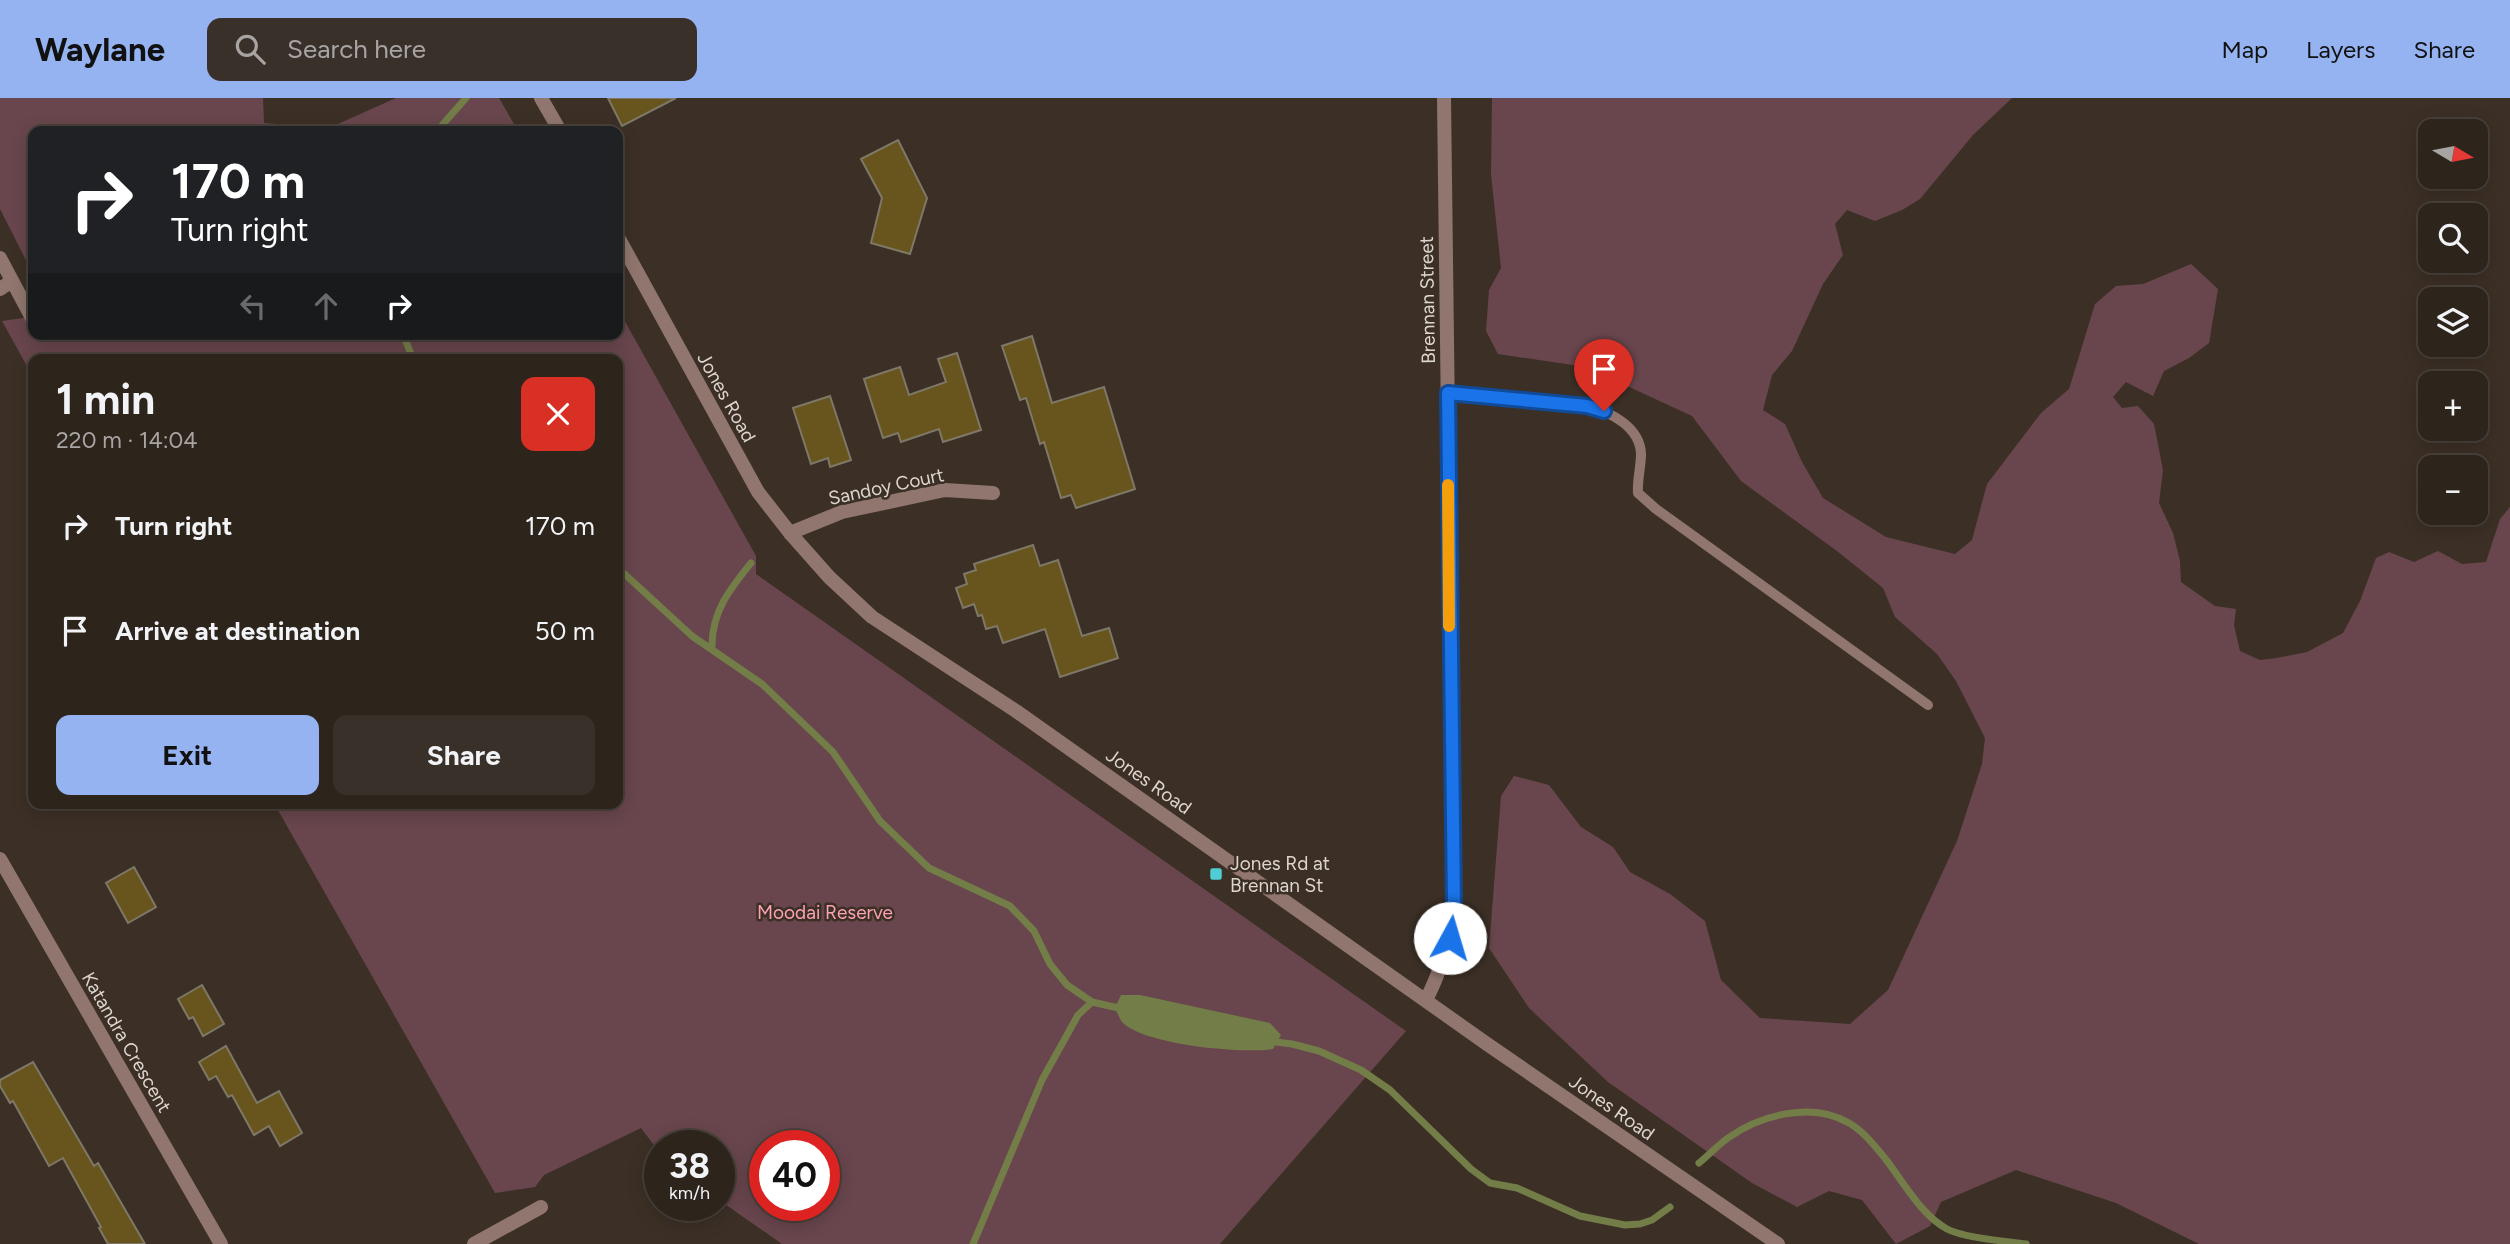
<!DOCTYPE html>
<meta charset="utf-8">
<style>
body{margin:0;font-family:Figtree,sans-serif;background:#393029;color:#f1f3f6;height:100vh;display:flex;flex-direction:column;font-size:26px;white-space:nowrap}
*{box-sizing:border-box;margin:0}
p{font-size:23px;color:#a7a4a3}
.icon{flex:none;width:38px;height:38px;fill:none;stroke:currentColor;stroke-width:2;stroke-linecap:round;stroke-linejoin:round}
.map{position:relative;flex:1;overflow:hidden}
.details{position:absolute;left:28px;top:256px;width:595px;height:455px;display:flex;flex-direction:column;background:#2d241c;border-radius:14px;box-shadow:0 4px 18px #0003,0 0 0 2px #48413b}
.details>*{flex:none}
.hud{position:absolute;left:28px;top:28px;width:595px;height:214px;border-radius:14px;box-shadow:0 4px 18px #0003,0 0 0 2px #48413b;background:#202124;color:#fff;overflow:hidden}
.needle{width:46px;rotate:100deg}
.buttons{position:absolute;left:2418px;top:21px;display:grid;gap:14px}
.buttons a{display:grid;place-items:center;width:70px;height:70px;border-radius:14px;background:#2d241c;box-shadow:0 4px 18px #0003,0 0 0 2px #48413b;font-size:35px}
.speed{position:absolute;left:644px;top:1032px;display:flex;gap:14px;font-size:35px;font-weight:700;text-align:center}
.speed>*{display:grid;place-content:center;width:91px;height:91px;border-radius:50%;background:#2d241c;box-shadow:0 4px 18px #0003,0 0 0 2px #48413b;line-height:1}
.speed small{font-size:18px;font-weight:400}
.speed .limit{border:10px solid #d22;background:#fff;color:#111}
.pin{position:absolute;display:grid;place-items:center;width:60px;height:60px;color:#fff;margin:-72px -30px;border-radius:50% 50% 50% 0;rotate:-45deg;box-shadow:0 0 7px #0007}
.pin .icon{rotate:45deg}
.me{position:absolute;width:77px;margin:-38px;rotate:6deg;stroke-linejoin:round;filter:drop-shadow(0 0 5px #0008)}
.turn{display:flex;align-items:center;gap:24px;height:147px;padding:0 28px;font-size:32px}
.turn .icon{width:91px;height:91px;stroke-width:2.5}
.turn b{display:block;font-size:49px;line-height:60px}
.lanes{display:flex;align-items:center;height:66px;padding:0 28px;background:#0003;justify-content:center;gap:35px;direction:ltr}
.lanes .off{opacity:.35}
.round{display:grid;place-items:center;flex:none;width:74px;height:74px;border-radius:14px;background:#393029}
.summary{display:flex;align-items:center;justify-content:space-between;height:119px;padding:0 28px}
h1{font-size:42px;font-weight:700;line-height:52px}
.button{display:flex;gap:14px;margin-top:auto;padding:14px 28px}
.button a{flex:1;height:80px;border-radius:14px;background:#95b2f1;color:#111;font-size:28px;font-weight:700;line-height:80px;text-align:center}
.button a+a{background:#393029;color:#f1f3f6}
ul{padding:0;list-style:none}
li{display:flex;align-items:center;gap:21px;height:105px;padding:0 28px}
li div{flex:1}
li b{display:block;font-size:26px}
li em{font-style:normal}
header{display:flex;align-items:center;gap:42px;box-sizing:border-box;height:98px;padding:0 35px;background:#95b2f1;color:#111}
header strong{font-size:33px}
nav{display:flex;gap:38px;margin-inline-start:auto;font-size:24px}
.search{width:490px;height:63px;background:#393029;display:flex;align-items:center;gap:18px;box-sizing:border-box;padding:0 24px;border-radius:14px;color:#a7a4a3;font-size:26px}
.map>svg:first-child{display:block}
.green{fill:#69464d;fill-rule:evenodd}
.water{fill:#737d47}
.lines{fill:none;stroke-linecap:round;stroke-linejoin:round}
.stream{stroke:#737d47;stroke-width:7}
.building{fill:#68551d;stroke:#7e7868;stroke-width:2}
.service{stroke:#90766f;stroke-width:10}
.minor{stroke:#90766f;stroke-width:14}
.tertiary{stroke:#90766f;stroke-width:14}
.route-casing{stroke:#114b97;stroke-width:18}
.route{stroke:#1a73e8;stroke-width:12}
.slow{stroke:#f59e0b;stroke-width:12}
.poi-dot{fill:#51ccd3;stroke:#3c3026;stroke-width:2.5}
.labels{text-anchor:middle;stroke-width:5;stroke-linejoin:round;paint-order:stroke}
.street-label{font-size:19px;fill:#ddd5cf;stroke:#3c3026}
.poi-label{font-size:19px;fill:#ddd5cf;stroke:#3c3026;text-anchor:start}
.park-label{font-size:19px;fill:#fba1b3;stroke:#3c3026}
</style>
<header>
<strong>Waylane</strong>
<div class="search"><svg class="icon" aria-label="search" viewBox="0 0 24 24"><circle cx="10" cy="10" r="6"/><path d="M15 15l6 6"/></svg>Search here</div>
<nav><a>Map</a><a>Layers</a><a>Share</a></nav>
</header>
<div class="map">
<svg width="2510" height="1146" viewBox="0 0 2510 1146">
<rect width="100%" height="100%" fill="#3c3026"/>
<path class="green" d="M 0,0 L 263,0 L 264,25 L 329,30 L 396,0 L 499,0 L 518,33 L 33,33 L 33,176 L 0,111 Z
M 1492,0 L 2012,0 L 1973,37 L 1920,101 L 1902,112 L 1875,123 L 1847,112 L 1835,126 L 1843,157 L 1823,186 L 1792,253 L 1772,277 L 1763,312 L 1785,326 L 1802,364 L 1823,400 L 1886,439 L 1955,456 L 1972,442 L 1987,386 L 2041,315 L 2069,291 L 2095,206 L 2116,188 L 2143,186 L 2191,166 L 2218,191 L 2209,245 L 2189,260 L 2164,273 L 2153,298 L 2126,284 L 2113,299 L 2122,310 L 2138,308 L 2154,326 L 2163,372 L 2159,405 L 2173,435 L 2180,463 L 2181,484 L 2215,508 L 2236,511 L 2234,527 L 2240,553 L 2260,562 L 2277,560 L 2307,554 L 2343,535 L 2360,503 L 2376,460 L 2389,454 L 2414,464 L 2438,453 L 2462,466 L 2486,464 L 2500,421 L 2510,409 L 2510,1146 L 2199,1146 L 2116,1105 L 2016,1072 L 1941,1104 L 1930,1128 L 1896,1146 L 1862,1102 L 1829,1093 L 1797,1109 L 1752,1085 L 1608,984 L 1529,910 L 1489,850 L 1501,698 L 1514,678 L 1549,687 L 1581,729 L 1613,749 L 1630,774 L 1670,796 L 1705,823 L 1721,882 L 1760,920 L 1850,926 L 1888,892 L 1957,743 L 1982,666 L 1985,640 L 1956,583 L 1937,556 L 1895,519 L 1883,490 L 1837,453 L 1741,383 L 1692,318 L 1586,269 L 1498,256 L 1486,233 L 1489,192 L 1501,170 L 1491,76 Z
M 33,211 L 33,236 L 618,236 L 618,211 L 756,458 L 756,476 L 1406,933 L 1220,1146 L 782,1146 L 719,1102 L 719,1048 L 660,1048 L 660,1055 L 641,1030 L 544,1077 L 535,1089 L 495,1095 L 274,705 L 618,705 L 618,261 L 33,261 L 33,279 L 2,223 L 23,220 ZM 765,1048 L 824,1048 L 824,1108 L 765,1108 Z"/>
<path class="water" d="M 1121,897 L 1140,897 L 1270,925 L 1281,937 L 1273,951 C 1242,956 1146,947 1123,925 C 1120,922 1117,914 1115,910 Z"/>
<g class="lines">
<path class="stream" d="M 437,33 L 466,0
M 403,236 L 413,261
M 618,470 L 692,538 L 762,586 L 833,654 L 880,723 L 929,770 L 1010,808 L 1034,833 L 1050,866 L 1067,887 L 1092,904 L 1123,911
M 712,548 C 712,513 730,491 751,465
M 1268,943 L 1292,946 L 1319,953 L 1361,972 L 1390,992 L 1471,1071 L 1490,1085 L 1517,1090 L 1580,1118 L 1625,1127 L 1640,1126 L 1652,1122 L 1670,1109
M 1699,1065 C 1709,1057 1718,1047 1728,1040 C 1760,1017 1813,1003 1849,1025 C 1863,1033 1874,1047 1884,1059 C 1903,1083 1920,1116 1947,1131 C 1964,1140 2006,1143 2026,1146
M 973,1146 L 1042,982 L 1078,917 L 1092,904"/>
</g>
<path class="building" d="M 608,0 L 676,0 L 622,28 Z
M 898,42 L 927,100 L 910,156 L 871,145 L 882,100 L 861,61 Z
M 1032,238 L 1052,305 L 1104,289 L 1135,391 L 1076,410 L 1071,397 L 1061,400 L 1044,344 L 1040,346 L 1026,300 L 1020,302 L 1002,248 Z
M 957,255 L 981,332 L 943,344 L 939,331 L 901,344 L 898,335 L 883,340 L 864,281 L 900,269 L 909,297 L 946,284 L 938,261 Z
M 830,298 L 851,362 L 830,369 L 828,360 L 811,366 L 793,310 Z
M 1033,447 L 1040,468 L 1058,462 L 1082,538 L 1109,530 L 1118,560 L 1060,579 L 1045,531 L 1003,545 L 997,528 L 986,531 L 982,517 L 978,518 L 974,506 L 963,510 L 956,490 L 967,486 L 964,476 L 976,472 L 974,466 Z
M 134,769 L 156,809 L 128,825 L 106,785 Z
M 202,887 L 224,926 L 203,938 L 193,919 L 189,921 L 178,901 Z
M 226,948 L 257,1005 L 279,993 L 302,1035 L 280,1048 L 269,1028 L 254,1037 L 232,997 L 228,999 L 216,978 L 209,982 L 199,964 Z
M 33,964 L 94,1068 L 98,1065 L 145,1146 L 108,1146 L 99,1130 L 101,1129 L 63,1060 L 49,1068 L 13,1003 L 10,1005 L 0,988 L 0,982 Z"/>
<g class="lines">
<path class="service" d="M 1448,295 L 1587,308 C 1611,314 1640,329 1641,356 C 1641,369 1637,382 1638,395 L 1656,411 L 1928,607"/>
<path class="minor" d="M 0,160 L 32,220
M 0,191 L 12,183
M 790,435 L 842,414 L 945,392 L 993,395
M 0,761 L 221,1146
M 474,1146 L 541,1109"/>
<path class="tertiary" d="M 541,0 L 560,33
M 618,139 L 758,394 L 790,435 L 829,479 L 872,519 L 1016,613 L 1487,946 L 1778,1146
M 1426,902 C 1442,871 1450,842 1454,808 L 1444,0"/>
</g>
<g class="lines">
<defs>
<path id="route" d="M 1450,840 L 1454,808 L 1448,295 L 1587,308 L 1604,313"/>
</defs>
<use href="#route" class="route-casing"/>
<use href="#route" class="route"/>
<path class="slow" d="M 1448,387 L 1449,528"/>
</g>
<rect class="poi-dot" x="1209" y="769" width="14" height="14" rx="3.5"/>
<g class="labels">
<g class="street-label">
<text transform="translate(1427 202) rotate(-91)" y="7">Brennan Street</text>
<text transform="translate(727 299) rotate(61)" y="7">Jones Road</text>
<text transform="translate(886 388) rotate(-12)" y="7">Sandoy Court</text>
<text transform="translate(1149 683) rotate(35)" y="7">Jones Road</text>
<text transform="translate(127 944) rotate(60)" y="7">Katandra Crescent</text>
<text transform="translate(1612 1009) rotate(35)" y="7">Jones Road</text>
</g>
<g class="poi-label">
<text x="1230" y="772">Jones Rd at<tspan x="1230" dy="22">Brennan St</tspan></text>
</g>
<g class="park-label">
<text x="825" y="821">Moodai Reserve</text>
</g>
</g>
</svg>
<div class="buttons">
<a><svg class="needle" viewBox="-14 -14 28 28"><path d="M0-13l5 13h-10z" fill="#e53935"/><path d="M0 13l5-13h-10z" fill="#a7a4a3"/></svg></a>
<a><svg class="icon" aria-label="search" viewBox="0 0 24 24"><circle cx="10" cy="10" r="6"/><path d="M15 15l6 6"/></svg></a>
<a><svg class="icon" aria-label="layers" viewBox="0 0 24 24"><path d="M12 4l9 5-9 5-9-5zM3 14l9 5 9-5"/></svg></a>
<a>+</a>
<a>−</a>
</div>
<div class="speed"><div>38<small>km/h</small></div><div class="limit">40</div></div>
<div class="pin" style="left:1604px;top:313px;background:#d93025"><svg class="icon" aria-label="arrive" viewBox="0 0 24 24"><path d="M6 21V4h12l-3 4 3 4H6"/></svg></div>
<svg class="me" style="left:1450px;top:840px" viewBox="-20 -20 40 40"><circle r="19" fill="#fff"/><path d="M0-13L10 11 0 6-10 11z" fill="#1a73e8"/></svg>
<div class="hud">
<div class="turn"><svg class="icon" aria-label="right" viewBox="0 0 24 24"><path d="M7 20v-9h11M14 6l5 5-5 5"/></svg><div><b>170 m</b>Turn right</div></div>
<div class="lanes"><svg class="icon off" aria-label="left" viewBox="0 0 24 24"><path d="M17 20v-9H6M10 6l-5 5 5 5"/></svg><svg class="icon off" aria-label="ahead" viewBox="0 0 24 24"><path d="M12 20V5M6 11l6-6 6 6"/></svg><svg class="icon" aria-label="right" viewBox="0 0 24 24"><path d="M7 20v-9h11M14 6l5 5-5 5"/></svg></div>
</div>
<section class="details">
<div class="summary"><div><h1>1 min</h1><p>220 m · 14:04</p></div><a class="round" style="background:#d93025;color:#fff"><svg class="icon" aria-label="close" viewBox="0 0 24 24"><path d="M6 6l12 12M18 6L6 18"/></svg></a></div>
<ul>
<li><svg class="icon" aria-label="right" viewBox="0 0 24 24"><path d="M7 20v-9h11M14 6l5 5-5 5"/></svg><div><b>Turn right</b></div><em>170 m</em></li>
<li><svg class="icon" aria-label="arrive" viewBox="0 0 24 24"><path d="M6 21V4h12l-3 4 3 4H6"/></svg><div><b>Arrive at destination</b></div><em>50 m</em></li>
</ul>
<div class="button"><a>Exit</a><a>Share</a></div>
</section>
</div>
